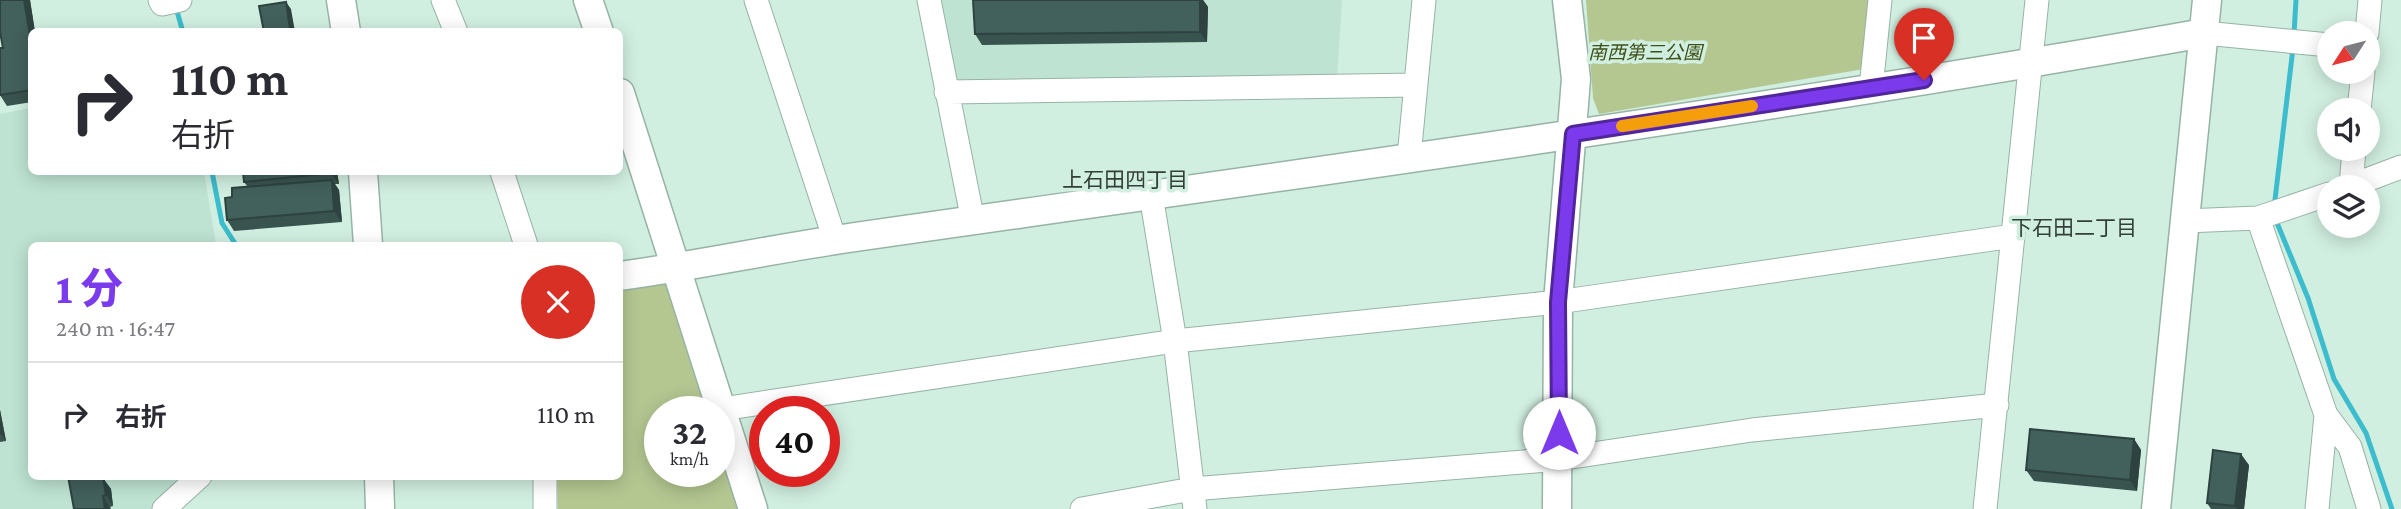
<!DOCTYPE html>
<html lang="ja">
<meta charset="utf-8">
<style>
body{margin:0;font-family:"Crimson Pro","Noto Sans JP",serif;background:#f2f2f3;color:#2b2b33;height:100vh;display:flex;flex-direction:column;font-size:26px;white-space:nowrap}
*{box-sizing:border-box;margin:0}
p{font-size:23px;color:#7c7c81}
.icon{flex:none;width:38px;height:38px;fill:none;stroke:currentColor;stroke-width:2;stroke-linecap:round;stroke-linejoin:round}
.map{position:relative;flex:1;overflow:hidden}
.details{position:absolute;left:28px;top:242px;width:595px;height:238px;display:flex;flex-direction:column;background:#fff;border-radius:10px;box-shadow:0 4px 18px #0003}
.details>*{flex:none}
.banner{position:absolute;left:28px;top:28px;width:595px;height:147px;border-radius:10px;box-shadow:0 4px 18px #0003;background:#fff;color:#2b2b33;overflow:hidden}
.needle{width:46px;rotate:234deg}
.tools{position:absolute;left:2317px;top:21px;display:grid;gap:14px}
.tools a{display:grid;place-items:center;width:63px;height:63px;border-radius:50%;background:#fff;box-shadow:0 4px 18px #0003;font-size:35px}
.speed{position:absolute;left:644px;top:396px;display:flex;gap:14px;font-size:35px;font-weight:700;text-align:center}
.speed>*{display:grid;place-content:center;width:91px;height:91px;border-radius:50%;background:#fff;box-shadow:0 4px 18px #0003;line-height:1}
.speed small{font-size:18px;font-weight:400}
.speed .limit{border:10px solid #d22;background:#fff;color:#111}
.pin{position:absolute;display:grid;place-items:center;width:60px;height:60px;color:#fff;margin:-72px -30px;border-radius:50% 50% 50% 0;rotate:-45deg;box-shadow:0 0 7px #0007}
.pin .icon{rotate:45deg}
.me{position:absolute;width:77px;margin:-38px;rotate:0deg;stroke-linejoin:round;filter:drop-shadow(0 0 5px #0008)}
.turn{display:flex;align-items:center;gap:24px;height:147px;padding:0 28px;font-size:32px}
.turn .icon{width:91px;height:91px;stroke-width:2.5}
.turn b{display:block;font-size:49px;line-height:60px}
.round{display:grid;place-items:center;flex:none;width:74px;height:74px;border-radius:37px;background:#f2f2f3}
.overview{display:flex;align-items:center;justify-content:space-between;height:119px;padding:0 28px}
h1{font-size:42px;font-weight:800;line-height:52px;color:#7c3aed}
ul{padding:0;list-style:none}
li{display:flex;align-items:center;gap:21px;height:105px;padding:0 28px;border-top:2px solid #e1e1e2}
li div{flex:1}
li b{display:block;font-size:26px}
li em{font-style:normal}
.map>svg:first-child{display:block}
.built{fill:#bee3d2}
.green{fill:#b4c791}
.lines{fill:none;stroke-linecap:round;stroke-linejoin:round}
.stream{stroke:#3cbccc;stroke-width:5}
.minor-casing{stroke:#97b3a6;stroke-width:25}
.tertiary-casing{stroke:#97b3a6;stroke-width:31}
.minor{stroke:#fff;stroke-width:23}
.tertiary{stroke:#fff;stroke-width:28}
.wall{fill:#39534f}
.shaded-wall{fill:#2e4340}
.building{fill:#42605c;stroke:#2e4340;stroke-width:2}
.route-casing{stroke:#51269a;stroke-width:18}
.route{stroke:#7c3aed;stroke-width:12}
.slow{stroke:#f59e0b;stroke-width:12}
.labels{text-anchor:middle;stroke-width:7;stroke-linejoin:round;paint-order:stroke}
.park-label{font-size:19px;font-style:italic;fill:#405117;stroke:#d1efe1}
.neighbourhood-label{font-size:21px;fill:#333e39;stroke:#d1efe1}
</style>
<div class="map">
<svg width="2401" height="509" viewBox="0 0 2401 509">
<rect width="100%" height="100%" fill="#d1efe1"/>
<path class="built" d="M 934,0 L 1342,0 L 1337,79 L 951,86 Z
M 31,108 L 32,172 L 204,172 L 216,245 L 32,245 L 32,476 L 186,476 L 155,509 L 0,509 L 0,114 Z"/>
<path class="green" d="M 1586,0 L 1877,0 L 1870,68 L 1599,114 L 1593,98 Z
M 620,281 L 676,281 L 710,411 L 660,411 L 660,471 L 719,471 L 719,440 L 741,509 L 558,509 L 557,476 L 620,476 Z"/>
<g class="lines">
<path class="stream" d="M 176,8 L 183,32
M 2294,34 L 2296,0
M 212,172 L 222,223 L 236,245
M 2274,208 L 2293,48
M 2275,218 L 2308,298 L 2334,379 L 2366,433 L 2392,509"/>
<defs>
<path id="minor" d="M 160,0 L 162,4 L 180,0
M 443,0 L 456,32
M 756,0 L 835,240
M 929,0 L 973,221
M 2204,33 L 2329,45
M 2367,33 L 2370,0
M 1871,88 L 1880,0
M 946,92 L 1416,85
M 2359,110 L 2363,72
M 1409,157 L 1424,0
M 502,172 L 526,245
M 2351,186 L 2354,149
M 2348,187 L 2401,167
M 1151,195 L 1175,341 L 1195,509
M 2258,218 L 2326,415 L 2350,447 L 2369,509
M 2185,221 L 2258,218 L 2329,194
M 722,409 L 1175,341 L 1558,302 L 2013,236
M 545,476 L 545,509
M 164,509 L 200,476
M 1082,509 L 1192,489 L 1559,459 L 1752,430 L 1997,405
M 1985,509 L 2037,0
M 2317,509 L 2326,415"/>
<path id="tertiary" d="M 341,0 L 346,32
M 588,0 L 599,32
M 620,93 L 753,509
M 363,172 L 368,245
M 620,276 C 694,266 768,250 842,239 C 1296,174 1752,113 2204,33
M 379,476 L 380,509
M 1557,509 L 1558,302 L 1576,79 L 1567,0
M 2156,509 L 2207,0"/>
</defs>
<use href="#minor" class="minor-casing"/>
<use href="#tertiary" class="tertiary-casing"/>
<use href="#minor" class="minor"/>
<use href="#tertiary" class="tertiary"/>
</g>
<path class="wall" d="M 0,0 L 30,0 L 35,32 L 32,32 L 32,102 L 7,106 L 0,95 L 3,48 Z
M 973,0 L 1203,0 L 1208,7 L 1207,42 L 982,45 L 975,34 Z
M 243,172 L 337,172 L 339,184 L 335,184 L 339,190 L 342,222 L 234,231 L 227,220 L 232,197 L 248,187 L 244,182 Z
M 0,410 L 6,441 L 0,442 Z
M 2134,439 L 2141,450 L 2137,491 L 2034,481 L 2026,470 Z
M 2249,465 L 2244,509 L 2211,509 L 2207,503 Z
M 68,476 L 104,476 L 105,481 L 111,489 L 113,506 L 110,507 Z"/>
<path class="shaded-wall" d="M 24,0 L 30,0 L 35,32 L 32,32 L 32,47 Z
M 1200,0 L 1203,0 L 1208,7 L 1207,42 L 1200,32 Z
M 286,2 L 291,9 L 295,32 L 292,32 L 290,29 Z
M 331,172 L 337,172 L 339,184 L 331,173 Z
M 332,180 L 339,190 L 342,222 L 334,211 Z
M 0,410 L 6,441 L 0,433 Z
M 2134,439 L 2141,450 L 2137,491 L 2130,480 Z
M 2241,454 L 2249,465 L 2244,509 L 2237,509 L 2235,506 Z
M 99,476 L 104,476 L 105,481 L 111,489 L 113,506 L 106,495 Z
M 103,496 L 110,507 L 111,509 L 105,509 Z"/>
<path class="building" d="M 0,0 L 24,0 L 32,47 L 32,90 L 0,95 L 0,48 L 3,48 L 0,32 Z
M 973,0 L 1200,0 L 1200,32 L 975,34 Z
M 286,2 L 290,29 L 275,32 L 264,32 L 259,6 Z
M 243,172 L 331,172 L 331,173 L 244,182 Z
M 332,180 L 334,211 L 227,220 L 225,198 L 232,197 L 232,188 Z
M 2030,429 L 2134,439 L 2130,480 L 2026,470 Z
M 2213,450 L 2241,454 L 2235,506 L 2207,503 Z
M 68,476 L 99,476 L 99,479 L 103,478 L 106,495 L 103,496 L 105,509 L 74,509 Z"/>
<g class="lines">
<defs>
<path id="route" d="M 1559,433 L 1558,302 L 1573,134 L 1924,80"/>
</defs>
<use href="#route" class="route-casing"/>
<use href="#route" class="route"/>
<path class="slow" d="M 1622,126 L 1752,106"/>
</g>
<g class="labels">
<g class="park-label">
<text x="1645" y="59">南西第三公園</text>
</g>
<g class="neighbourhood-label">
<text x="1125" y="187">上石田四丁目</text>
<text x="2074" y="235">下石田二丁目</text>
</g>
</g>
</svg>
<div class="tools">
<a><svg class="needle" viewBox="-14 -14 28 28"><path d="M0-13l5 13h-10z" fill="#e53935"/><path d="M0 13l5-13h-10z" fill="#7c7c81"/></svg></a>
<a><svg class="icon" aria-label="sound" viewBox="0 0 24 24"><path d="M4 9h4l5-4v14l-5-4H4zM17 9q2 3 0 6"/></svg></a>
<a><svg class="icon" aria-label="layers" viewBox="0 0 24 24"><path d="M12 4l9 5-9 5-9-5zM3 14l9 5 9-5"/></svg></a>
</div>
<div class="speed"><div>32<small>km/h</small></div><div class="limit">40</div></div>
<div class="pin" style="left:1924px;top:80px;background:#d93025"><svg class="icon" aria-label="arrive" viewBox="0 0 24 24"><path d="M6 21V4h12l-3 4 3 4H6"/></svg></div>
<svg class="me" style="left:1559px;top:433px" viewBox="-20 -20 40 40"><circle r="19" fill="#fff"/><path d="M0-13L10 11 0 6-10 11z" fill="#7c3aed"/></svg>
<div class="banner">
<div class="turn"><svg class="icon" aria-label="right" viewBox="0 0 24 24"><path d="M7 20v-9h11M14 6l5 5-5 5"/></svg><div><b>110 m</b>右折</div></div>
</div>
<section class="details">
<div class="overview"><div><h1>1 分</h1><p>240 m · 16:47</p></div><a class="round" style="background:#d93025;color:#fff"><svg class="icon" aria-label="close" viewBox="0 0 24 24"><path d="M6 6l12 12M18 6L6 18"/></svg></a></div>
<ul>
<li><svg class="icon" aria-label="right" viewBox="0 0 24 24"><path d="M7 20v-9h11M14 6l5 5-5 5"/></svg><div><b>右折</b></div><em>110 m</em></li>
</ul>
</section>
</div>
